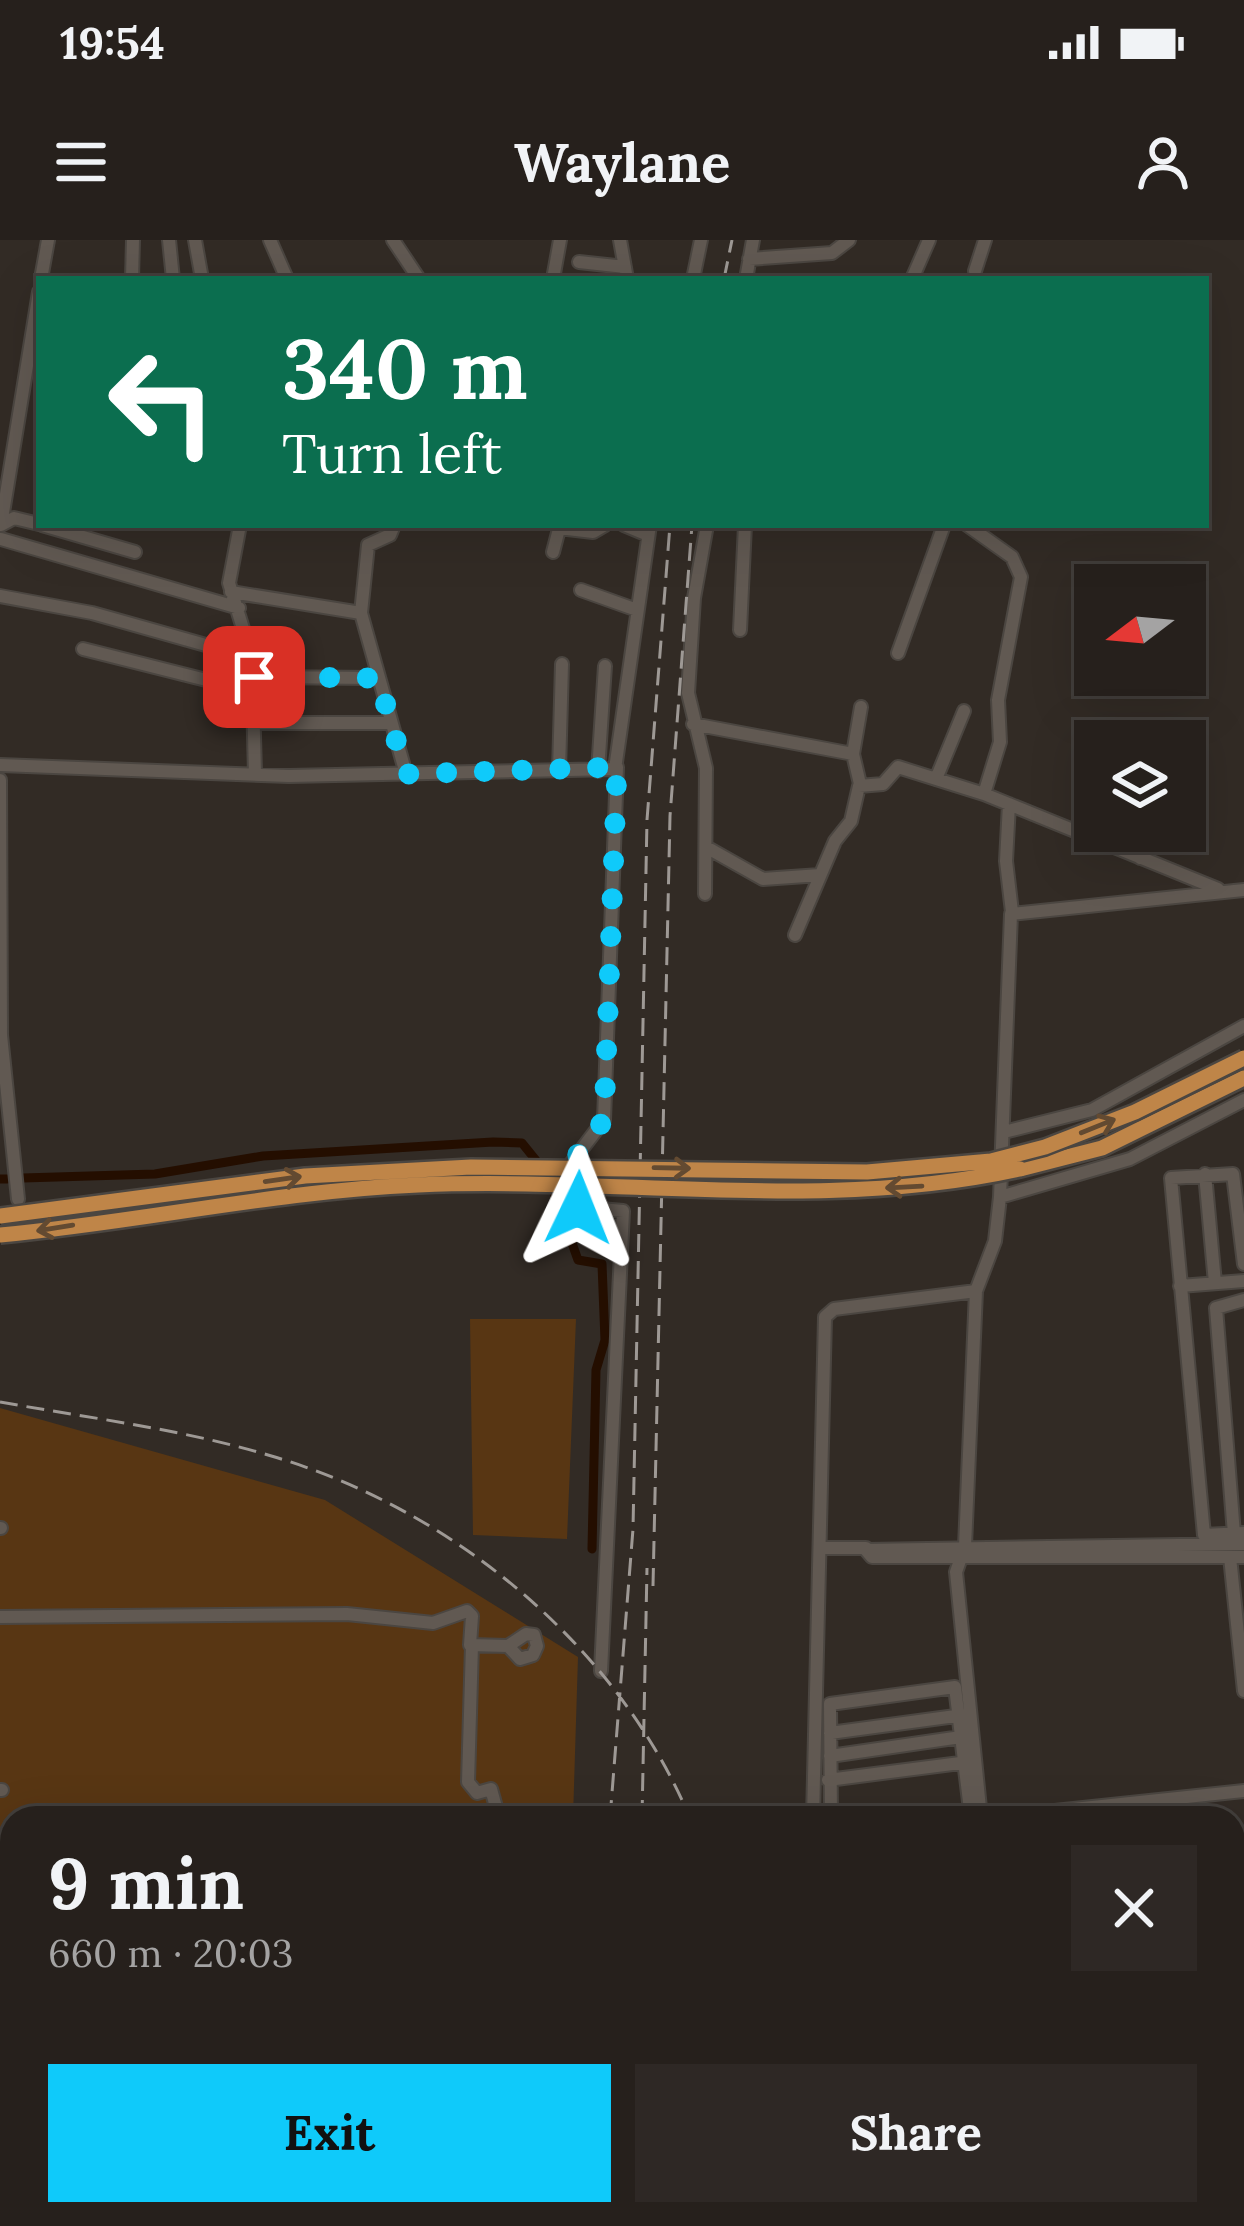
<!DOCTYPE html>
<meta charset="utf-8">
<style>
body{margin:0;font-family:Lora,serif;background:#2e2825;color:#f1f3f6;height:100vh;display:flex;flex-direction:column;font-size:45px;white-space:nowrap}
*{box-sizing:border-box;margin:0}
p{font-size:39px;color:#a4a3a3}
.icon{flex:none;width:66px;height:66px;fill:none;stroke:currentColor;stroke-width:2;stroke-linecap:round;stroke-linejoin:round}
.map{position:relative;flex:1;overflow:hidden}
.sheet{position:absolute;left:0px;top:1566px;width:1245px;height:420px;display:flex;flex-direction:column;background:#26201c;border-radius:36px 36px 0 0;box-shadow:0 12px 48px #0002,0 0 0 3px #423e3b}
.sheet>*{flex:none}
.banner{position:absolute;left:36px;top:36px;width:1173px;height:252px;border-radius:0px;box-shadow:0 12px 48px #0002,0 0 0 3px #423e3b;background:#0b6e4f;color:#fff;overflow:hidden}
.needle{width:78px;rotate:254deg}
.buttons{position:absolute;left:1074px;top:324px;display:grid;gap:24px}
.buttons a{display:grid;place-items:center;width:132px;height:132px;border-radius:0px;background:#26201c;box-shadow:0 12px 48px #0002,0 0 0 3px #423e3b;font-size:60px}
.pin{position:absolute;display:grid;place-items:center;width:102px;height:102px;color:#fff;margin:-51px;border-radius:24px;box-shadow:0 6px 18px #0006}
.me{position:absolute;width:132px;margin:-66px;rotate:2deg;stroke-linejoin:round;filter:drop-shadow(0 0 9px #0008)}
.turn{display:flex;align-items:center;gap:42px;height:252px;padding:0 48px;font-size:54px}
.turn .icon{width:156px;height:156px;stroke-width:2.5}
.turn b{display:block;font-size:84px;line-height:102px}
.round{display:grid;place-items:center;flex:none;width:126px;height:126px;border-radius:0px;background:#2e2825}
.headline{display:flex;align-items:center;justify-content:space-between;height:204px;padding:0 48px}
h1{font-size:72px;font-weight:800;line-height:90px}
.primary-button{display:flex;gap:24px;margin-top:auto;padding:24px 48px}
.primary-button a{flex:1;height:138px;border-radius:0px;background:#0fcafa;color:#111;font-size:48px;font-weight:800;line-height:138px;text-align:center}
.primary-button a+a{background:#2e2825;color:#f1f3f6}
.status{display:flex;justify-content:space-between;align-items:center;height:84px;padding:0 60px;background:#26201c;direction:ltr}
.status svg{height:33px;fill:currentColor}
header{display:flex;justify-content:space-between;align-items:center;height:156px;padding:0 48px;background:#26201c;font-size:54px;font-weight:800}
.map>svg:first-child{display:block}
.green{fill:#583613}
.lines{fill:none;stroke-linecap:round;stroke-linejoin:round}
.canal{stroke:#240e00;stroke-width:9}
.minor-casing{stroke:#4b4641;stroke-width:16}
.major-casing{stroke:#4b4641;stroke-width:20}
.minor{stroke:#615952;stroke-width:12}
.major{stroke:#bf8548;stroke-width:15}
.rail{stroke:#9e9995;stroke-width:3;stroke-dasharray:18 9;stroke-linecap:butt}
.major-bridge-casing{stroke:#4b4641;stroke-width:20;stroke-linecap:butt}
.major-bridge{stroke:#bf8548;stroke-width:15}
.oneway{stroke:#634a31}
.route{stroke:#0fcafa;stroke-width:21;stroke-dasharray:0 37.8}
</style>
<div class="status"><b>19:54</b><svg viewBox="0 0 49 12"><path d="M0 12V9h3v3zM5 12V6h3v6zM10 12V3h3v9zM15 12V0h3v12zM26 1h20v11H26zM47 4h2v5h-2z"/></svg></div>
<header><svg class="icon" aria-label="menu" viewBox="0 0 24 24"><path d="M4 6h16M4 12h16M4 18h16"/></svg>Waylane<svg class="icon" aria-label="person" viewBox="0 0 24 24"><circle cx="12" cy="8" r="4"/><path d="M4 21q1-7 8-7t8 7"/></svg></header>
<div class="map">
<svg width="1244" height="1986" viewBox="0 0 1244 1986">
<rect width="100%" height="100%" fill="#322b25"/>
<path class="green" d="M 470,1079 L 576,1079 L 567,1299 L 473,1295 Z
M 0,1168 L 325,1260 L 578,1417 L 573,1578 L 12,1578 L 12,1974 L 561,1974 L 561,1986 L 0,1986 Z"/>
<g class="lines">
<path class="canal" d="M 23,938 L 155,934 L 263,916 L 493,902 L 522,903 L 543,929
M 0,939 L 7,939
M 551,944 L 578,1020 L 602,1024 L 605,1100 L 596,1130 L 592,1309"/>
<defs>
<path id="minor" d="M 169,0 L 173,39
M 195,0 L 202,39
M 270,0 L 287,39
M 393,0 L 419,39
M 620,0 L 627,39
M 749,19 L 832,13 L 849,0
M 579,22 L 625,27
M 975,31 L 985,0
M 41,39 L 48,0
M 132,39 L 133,0
M 553,39 L 560,0
M 693,39 L 701,0
M 746,39 L 753,0
M 912,39 L 929,0
M 1,285 L 39,52
M 1,285 L 14,278 L 39,284
M 42,285 L 135,312
M 240,285 L 229,343 L 252,418 L 255,534
M 394,285 L 390,295 L 368,305 L 361,373 L 406,534
M 624,285 L 648,295
M 967,285 L 1012,317 L 1021,337 L 998,460 L 1000,502 L 984,554
M 559,288 L 593,292 L 605,285
M 1,299 L 239,368
M 553,312 L 560,285
M 581,350 L 637,370
M 231,352 L 361,373
M 0,356 L 92,373 L 252,418
M 740,390 L 745,285
M 83,409 L 254,452
M 898,413 L 944,285
M 253,437 L 378,438
M 255,483 L 391,483
M 693,484 L 853,514
M 0,525 L 289,536 L 615,529 L 650,285
M 559,531 L 562,424
M 598,531 L 605,426
M 936,539 L 964,471
M 0,540 L 1,795 L 18,959
M 860,544 L 853,514 L 861,467
M 1009,564 L 1006,621 L 1012,672
M 706,607 L 763,639 L 820,635
M 1140,618 L 1149,591
M 705,654 L 706,528 L 688,453 L 694,358 L 707,285
M 795,695 L 835,601 L 851,581 L 859,546 L 883,544 L 898,527 L 984,554 L 1218,649
M 1004,892 L 1092,870 L 1244,786
M 1205,934 L 1215,1043
M 1000,957 L 1130,919 L 1244,860
M 1244,1024 L 1233,934 L 1171,938 L 1204,1295 L 1244,1293
M 1180,1046 L 1244,1041
M 0,1288 L 1,1288
M 1234,1294 L 1216,1068 L 1244,1060
M 1244,1304 L 866,1310 L 872,1317 L 1244,1317
M 822,1308 L 866,1308
M 1230,1317 L 1244,1451
M 0,1377 L 347,1374 L 433,1383 L 467,1371 L 472,1376 L 470,1405 L 508,1406 L 526,1394 L 534,1395 L 537,1406 L 533,1415 L 520,1419 L 508,1406
M 472,1405 L 468,1542 L 477,1553 L 491,1549 L 499,1578
M 601,1431 L 623,971 L 578,967 L 572,922 L 604,880 L 617,527
M 830,1493 L 963,1475
M 830,1516 L 961,1497
M 828,1540 L 968,1522
M 0,1550 L 2,1550
M 813,1578 L 825,1077 L 834,1069 L 976,1051
M 831,1578 L 830,1464 L 955,1447 L 971,1578
M 981,1578 L 956,1332 L 965,1306 L 976,1051 L 995,1001 L 1000,957 L 1011,674 L 1244,650
M 988,1578 L 1244,1551
M 0,1754 L 12,1754
M 451,1974 L 456,1986
M 479,1986 L 481,1974
M 981,1986 L 983,1974"/>
<path id="major" d="M 1020,929 L 1102,908 L 1244,838"/>
</defs>
<use href="#minor" class="minor-casing"/>
<use href="#major" class="major-casing"/>
<use href="#minor" class="minor"/>
<use href="#major" class="major"/>
<path class="rail" d="M 724,39 L 732,0
M 0,1162 C 89,1178 181,1189 268,1215 C 449,1267 616,1403 690,1578
M 653,1346 L 670,576 L 692,285
M 610,1578 L 633,1289 L 647,580 L 670,285
M 642,1578 L 647,1328
M 595,1986 L 595,1974
M 645,1986 L 645,1974
M 737,1986 L 738,1974"/>
<defs>
<path id="major-bridge" d="M 0,976 L 305,936 L 471,927 L 867,932 L 991,921 L 1045,907 L 1135,872 L 1244,818
M 0,995 C 140,982 277,951 418,945 C 617,936 823,973 1020,929"/>
</defs>
<use href="#major-bridge" class="major-bridge-casing"/>
<use href="#major-bridge" class="major-bridge"/>
</g>
<defs><path id="oneway-shaft" d="M-6 0H5M1.5-3L5.5 0L1.5 3" fill="none" stroke-width="1.6" stroke-linecap="round" stroke-linejoin="round" transform="scale(3)"/></defs>
<g class="oneway">
<use href="#oneway-shaft" transform="translate(1098 886) rotate(-22)"/>
<use href="#oneway-shaft" transform="translate(672 928) rotate(1)"/>
<use href="#oneway-shaft" transform="translate(283 939) rotate(-8)"/>
<use href="#oneway-shaft" transform="translate(904 947) rotate(177)"/>
<use href="#oneway-shaft" transform="translate(55 988) rotate(171)"/>
</g>
<g class="lines">
<path class="route" d="M 254,437 L 378,438 L 406,534 L 617,527 L 604,880 L 572,922 L 578,968"/>
</g>
</svg>
<div class="buttons">
<a><svg class="needle" viewBox="-14 -14 28 28"><path d="M0-13l5 13h-10z" fill="#e53935"/><path d="M0 13l5-13h-10z" fill="#a4a3a3"/></svg></a>
<a><svg class="icon" aria-label="layers" viewBox="0 0 24 24"><path d="M12 4l9 5-9 5-9-5zM3 14l9 5 9-5"/></svg></a>
</div>
<div class="pin" style="left:254px;top:437px;background:#d93025"><svg class="icon" aria-label="arrive" viewBox="0 0 24 24"><path d="M6 21V4h12l-3 4 3 4H6"/></svg></div>
<svg class="me" style="left:578px;top:968px" viewBox="-20 -20 40 40"><path d="M0-17L14 15 0 8-14 15z" fill="#0fcafa" stroke="#fff" stroke-width="4"/></svg>
<div class="banner">
<div class="turn"><svg class="icon" aria-label="left" viewBox="0 0 24 24"><path d="M17 20v-9H6M10 6l-5 5 5 5"/></svg><div><b>340 m</b>Turn left</div></div>
</div>
<section class="sheet">
<div class="headline"><div><h1>9 min</h1><p>660 m · 20:03</p></div><a class="round"><svg class="icon" aria-label="close" viewBox="0 0 24 24"><path d="M6 6l12 12M18 6L6 18"/></svg></a></div>
<div class="primary-button"><a>Exit</a><a>Share</a></div>
</section>
</div>
